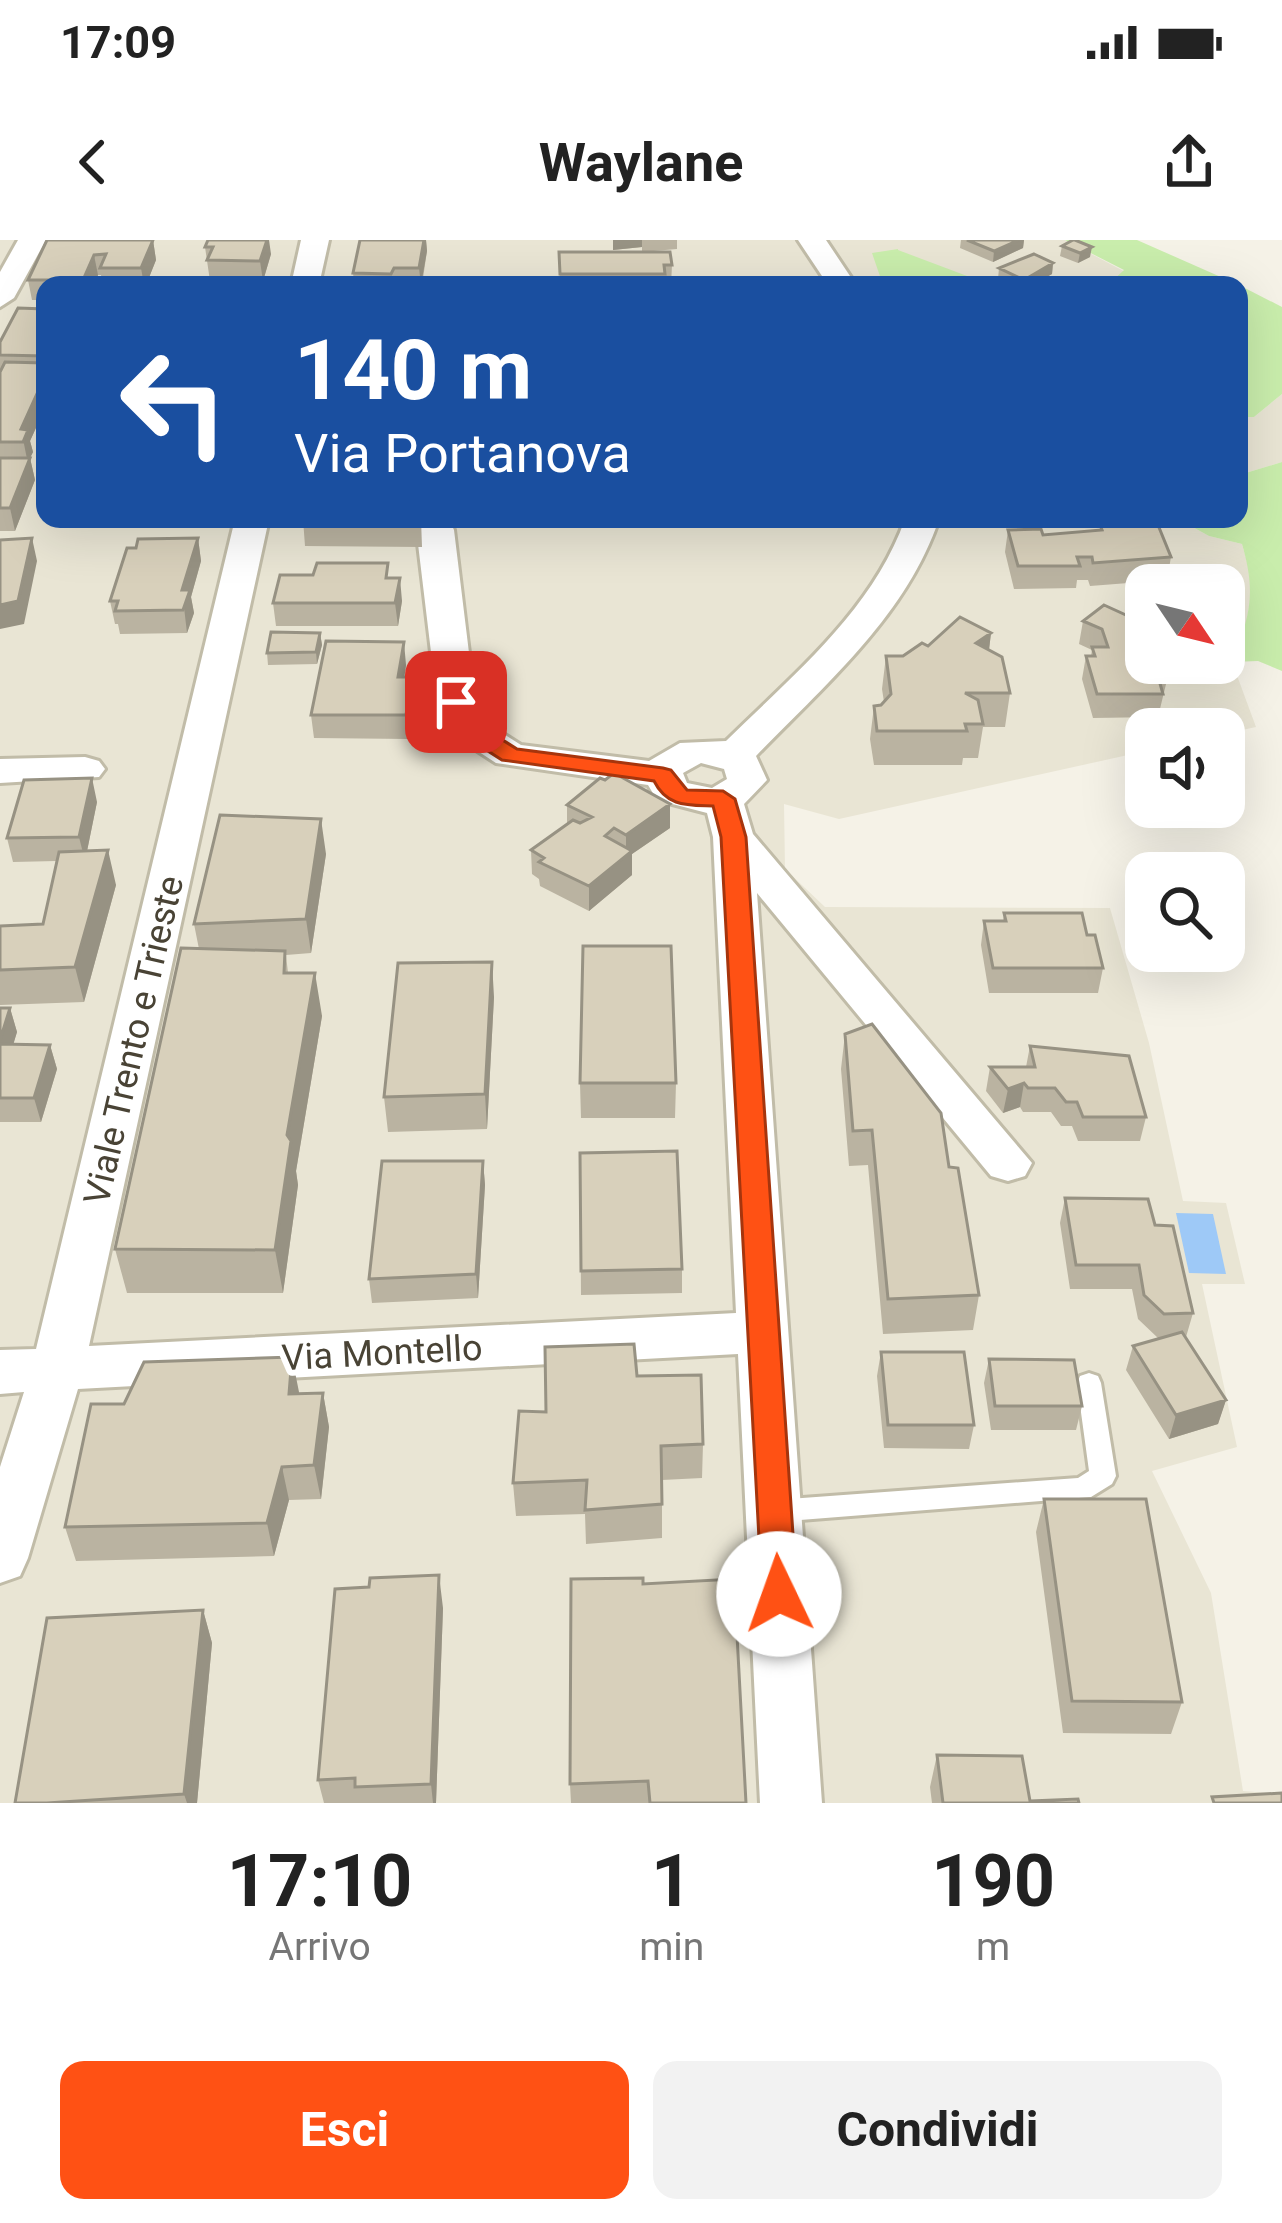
<!DOCTYPE html>
<html lang="it">
<style>
body{margin:0;font-family:Roboto,sans-serif;background:#f2f2f2;color:#222;height:100vh;display:flex;flex-direction:column;font-size:45px;white-space:nowrap}
*{box-sizing:border-box;margin:0}
p{font-size:39px;color:#767676}
.icon{flex:none;width:66px;height:66px;fill:none;stroke:currentColor;stroke-width:2;stroke-linecap:round;stroke-linejoin:round}
.map{position:relative;height:1563px;overflow:hidden}
.details{display:flex;flex-direction:column;background:#fff;flex:1}
.details>*{flex:none}
.top-card{position:absolute;left:36px;top:36px;width:1212px;height:252px;border-radius:24px;box-shadow:0 12px 48px #0002;background:#1a4fa0;color:#fff;overflow:hidden}
.needle{width:78px;rotate:125deg}
.tools{position:absolute;left:1125px;top:324px;display:grid;gap:24px}
.tools a{display:grid;place-items:center;width:120px;height:120px;border-radius:24px;background:#fff;box-shadow:0 12px 48px #0002;font-size:60px}
.pin{position:absolute;display:grid;place-items:center;width:102px;height:102px;color:#fff;margin:-51px;border-radius:24px;box-shadow:0 6px 18px #0006}
.me{position:absolute;width:132px;margin:-66px;rotate:357deg;stroke-linejoin:round;filter:drop-shadow(0 0 9px #0008)}
.turn{display:flex;align-items:center;gap:42px;height:252px;padding:0 60px;font-size:54px}
.turn .icon{width:156px;height:156px;stroke-width:2.5}
.turn b{display:block;font-size:84px;line-height:102px}
.eta{display:flex;justify-content:space-evenly;align-items:center;height:204px;text-align:center}
.eta b{font-size:72px;font-weight:700;line-height:84px}
.primary-button{display:flex;gap:24px;margin-top:auto;padding:24px 60px}
.primary-button a{flex:1;height:138px;border-radius:24px;background:#ff5114;color:#fff;font-size:48px;font-weight:700;line-height:138px;text-align:center}
.primary-button a+a{background:#f2f2f2;color:#222}
.status{display:flex;justify-content:space-between;align-items:center;height:84px;padding:0 60px;background:#fff;direction:ltr}
.status svg{height:33px;fill:currentColor}
header{display:flex;justify-content:space-between;align-items:center;height:156px;padding:0 60px;background:#fff;font-size:54px;font-weight:700}
.map>svg:first-child{display:block}
.residential{fill:#e9e5d4;fill-rule:evenodd}
.green{fill:#c9edac}
.water{fill:#9ec9f7}
.lines{fill:none;stroke-linecap:round;stroke-linejoin:round}
.lane-casing{stroke:#c1bca8;stroke-width:6}
.street-casing{stroke:#c1bca8;stroke-width:6}
.lane{fill:#fff;fill-rule:evenodd}
.street{fill:#fff;fill-rule:evenodd}
.wall{fill:#bab3a1}
.shaded-wall{fill:#979283}
.building{fill:#d8d0bb;stroke:#979283;stroke-width:3}
.route{fill:#ff5114;stroke:#a6350d;stroke-width:3}
.labels{text-anchor:middle;stroke-width:12;stroke-linejoin:round;paint-order:stroke}
.street-label{font-size:36px;fill:#494335;stroke:#fff}
</style>
<div class="status"><b>17:09</b><svg viewBox="0 0 49 12"><path d="M0 12V9h3v3zM5 12V6h3v6zM10 12V3h3v9zM15 12V0h3v12zM26 1h20v11H26zM47 4h2v5h-2z"/></svg></div>
<header><svg class="icon" aria-label="back" viewBox="0 0 24 24"><path d="M15 5l-7 7 7 7"/></svg>Waylane<svg class="icon" aria-label="share" viewBox="0 0 24 24"><path d="M12 15V3M7 8l5-5 5 5M5 13v7h14v-7"/></svg></header>
<div class="map">
<svg width="1282" height="1563" viewBox="0 0 1282 1563">
<rect width="100%" height="100%" fill="#f5f2e7"/>
<path class="residential" d="M 0,0 L 1065,0 L 1150,45 L 45,45 L 45,279 L 1178,279 L 1209,296 L 1242,304 L 1253,342 L 1246,386 L 1232,422 L 1256,487 L 1224,494 L 1224,489 L 1146,489 L 1146,511 L 839,579 L 784,564 L 785,629 L 825,667 L 1110,668 L 1149,803 L 1183,961 L 1226,963 L 1245,1044 L 1202,1044 L 1237,1207 L 1152,1231 L 1211,1353 L 1243,1551 L 1282,1554 L 1282,1563 L 0,1563 ZM 1146,345 L 1224,345 L 1224,423 L 1146,423 Z
M 1282,154 L 1282,222 L 1239,235 L 1239,177 L 1254,177 Z"/>
<path class="green" d="M 1065,0 L 1137,0 L 1239,45 L 1108,45 L 1124,30 Z
M 898,9 L 898,10 L 991,45 L 883,45 L 872,13 Z
M 1239,45 L 1282,67 L 1282,154 L 1254,177 L 1239,177 Z
M 1282,222 L 1282,431 L 1258,421 L 1231,422 C 1251,376 1256,352 1242,304 L 1209,296 L 1178,279 L 1239,279 L 1239,235 Z"/>
<path class="water" d="M 1176,973 L 1213,974 L 1226,1034 L 1189,1033 Z"/>
<g class="lines">
<defs>
<path id="lane" d="M 1089,1133 L 1098,1136 L 1101,1143 L 1116,1236 L 1112,1244 L 1091,1257 L 775,1282 L 766,1279 L 762,1271 L 766,1263 L 775,1260 L 1078,1238 L 1089,1231 L 1077,1143 L 1080,1136 Z"/>
<path id="street" d="M 18,0 L 46,0 L 14,58 L 0,67 L 0,32 Z
M 301,0 L 329,0 L 319,45 L 291,45 Z
M 798,0 L 826,0 L 856,45 L 828,45 Z
M 235,279 L 269,279 L 89,1106 L 736,1073 L 713,597 L 707,573 L 657,560 L 648,545 L 496,523 L 453,495 L 437,462 L 415,279 L 449,279 L 454,290 L 475,462 L 483,481 L 521,505 L 649,521 L 680,503 L 726,501 C 793,435 873,370 905,279 L 939,279 C 907,375 825,445 756,516 L 767,540 L 744,564 L 753,594 L 1032,923 L 1025,936 L 1008,941 L 991,936 L 757,653 L 822,1563 L 760,1563 L 738,1114 L 78,1149 L 28,1318 L 20,1336 L 0,1343 L 0,1227 L 24,1152 L 0,1154 L 0,1110 L 36,1109 ZM 701,523 L 724,529 L 727,539 L 712,548 L 687,543 L 683,533 Z
M 85,517 L 99,521 L 105,529 L 99,537 L 0,543 L 0,519 Z"/>
</defs>
<use href="#lane" class="lane-casing"/>
<use href="#street" class="street-casing"/>
<use href="#lane" class="lane"/>
<use href="#street" class="street"/>
</g>
<path class="wall" d="M 47,0 L 153,0 L 156,20 L 146,45 L 103,45 L 101,35 L 98,35 L 94,45 L 45,45 L 45,60 L 32,60 L 28,40 Z
M 360,0 L 426,0 L 427,11 L 422,45 L 350,45 L 354,42 L 353,33 Z
M 613,0 L 677,0 L 677,9 L 642,12 L 642,7 L 613,10 Z
M 961,0 L 1024,0 L 1023,8 L 993,22 L 960,8 Z
M 1062,6 L 1090,17 L 1078,23 L 1060,16 Z
M 205,7 L 271,14 L 263,41 L 210,41 Z
M 559,12 L 672,25 L 671,45 L 560,45 Z
M 1053,23 L 1052,34 L 1032,45 L 1011,45 L 998,39 L 999,28 Z
M 45,69 L 45,168 L 30,201 L 33,212 L 30,218 L 35,240 L 15,291 L 0,291 L 0,102 Z
M 303,279 L 421,279 L 422,307 L 305,306 Z
M 472,279 L 490,279 L 490,286 L 473,286 Z
M 1100,285 L 1171,317 L 1167,340 L 1090,346 L 1088,340 L 1077,340 L 1076,348 L 1014,349 L 1005,312 L 1008,290 L 1043,295 L 1100,290 Z
M 198,298 L 201,321 L 191,357 L 194,373 L 187,393 L 120,394 L 118,384 L 115,384 L 110,361 L 136,308 Z
M 390,338 L 402,361 L 398,386 L 276,386 L 273,363 Z
M 1104,365 L 1146,423 L 1168,423 L 1167,425 L 1164,425 L 1163,430 L 1167,440 L 1158,477 L 1093,478 L 1082,439 L 1086,416 L 1091,416 L 1092,410 L 1079,404 L 1083,381 Z
M 320,393 L 322,405 L 317,424 L 268,425 L 267,413 Z
M 991,393 L 989,410 L 1010,453 L 1005,487 L 983,487 L 978,518 L 963,518 L 962,525 L 874,525 L 870,499 L 874,466 L 881,465 L 884,462 L 882,449 L 886,416 L 903,416 L 928,406 Z
M 406,425 L 404,437 L 412,437 L 414,461 L 408,499 L 314,498 L 311,475 Z
M 97,562 L 87,611 L 116,645 L 84,762 L 0,765 L 0,686 L 43,684 L 56,621 L 13,622 L 7,598 Z
M 670,564 L 670,588 L 632,614 L 632,635 L 589,671 L 540,646 L 539,639 L 532,634 L 531,610 L 567,584 L 567,565 Z
M 326,614 L 311,713 L 286,715 L 288,733 L 322,776 L 296,931 L 298,945 L 283,1053 L 127,1053 L 115,1009 L 199,709 L 194,684 Z
M 1004,673 L 1103,728 L 1098,753 L 989,753 L 981,705 L 984,681 L 1003,681 Z
M 494,757 L 487,889 L 388,892 L 384,857 Z
M 0,768 L 10,768 L 17,792 L 13,804 L 50,805 L 57,829 L 41,882 L 0,882 Z
M 845,794 L 949,927 L 979,1055 L 973,1090 L 883,1094 L 868,925 L 849,926 L 841,829 Z
M 1030,806 L 1146,877 L 1140,901 L 1078,901 L 1072,886 L 1061,886 L 1051,872 L 1023,872 L 1020,867 L 1003,873 L 986,851 L 990,827 L 1026,827 Z
M 580,843 L 676,843 L 675,878 L 581,878 Z
M 580,913 L 682,1029 L 682,1053 L 581,1055 Z
M 483,921 L 485,945 L 478,1058 L 372,1063 L 369,1039 Z
M 1065,958 L 1155,985 L 1193,1073 L 1186,1097 L 1226,1160 L 1218,1184 L 1169,1199 L 1126,1130 L 1133,1106 L 1163,1098 L 1158,1098 L 1138,1079 L 1132,1049 L 1070,1049 L 1060,983 Z
M 881,1112 L 974,1185 L 969,1209 L 884,1208 L 877,1136 Z
M 989,1119 L 1082,1166 L 1076,1190 L 991,1190 L 984,1143 Z
M 637,1136 L 703,1204 L 702,1238 L 662,1240 L 662,1298 L 586,1304 L 585,1274 L 516,1276 L 513,1243 Z
M 323,1153 L 329,1187 L 321,1259 L 289,1260 L 274,1316 L 76,1321 L 65,1287 L 124,1164 Z
M 1044,1259 L 1182,1462 L 1171,1494 L 1063,1493 L 1036,1292 Z
M 643,1344 L 746,1563 L 571,1563 L 570,1544 Z
M 443,1368 L 436,1563 L 324,1563 L 318,1540 Z
M 203,1370 L 212,1403 L 197,1563 L 15,1563 Z
M 937,1515 L 1030,1561 L 1079,1563 L 932,1563 L 930,1547 Z"/>
<path class="shaded-wall" d="M 153,0 L 156,20 L 146,45 L 144,45 L 141,28 Z
M 267,0 L 269,0 L 271,14 L 263,41 L 260,21 Z
M 424,0 L 426,0 L 427,11 L 421,45 L 419,28 Z
M 613,0 L 642,0 L 642,7 L 613,10 Z
M 1019,0 L 1024,0 L 1023,8 L 993,22 L 994,11 Z
M 1092,7 L 1090,17 L 1078,23 L 1080,13 Z
M 94,15 L 98,35 L 94,45 L 84,45 L 83,40 Z
M 1053,23 L 1052,34 L 1032,45 L 1024,45 L 1024,40 Z
M 45,136 L 45,168 L 30,201 L 33,212 L 30,218 L 35,240 L 15,291 L 10,268 L 28,224 L 21,189 Z
M 32,298 L 37,321 L 24,384 L 0,389 L 0,365 Z
M 198,298 L 201,321 L 191,357 L 194,373 L 187,393 L 182,350 Z
M 400,338 L 402,361 L 398,386 L 395,363 Z
M 320,393 L 322,405 L 317,424 L 316,412 Z
M 991,393 L 987,426 L 976,403 Z
M 404,402 L 406,425 L 401,461 L 398,437 Z
M 412,437 L 414,461 L 408,499 L 406,475 Z
M 92,538 L 97,562 L 85,621 L 79,597 Z
M 670,564 L 670,588 L 632,614 L 632,635 L 589,671 L 589,646 L 626,617 L 626,595 Z
M 321,579 L 326,614 L 311,713 L 306,679 Z
M 108,610 L 116,645 L 84,762 L 75,727 Z
M 492,722 L 494,757 L 487,889 L 485,854 Z
M 315,733 L 322,776 L 296,931 L 298,945 L 283,1053 L 275,1010 L 287,895 Z
M 10,768 L 17,792 L 6,829 L 0,808 L 0,800 Z
M 50,805 L 57,829 L 41,882 L 34,858 Z
M 1024,843 L 1020,867 L 1003,873 L 1008,849 Z
M 483,921 L 485,945 L 478,1058 L 476,1034 Z
M 292,1117 L 299,1152 L 295,1188 L 289,1154 Z
M 323,1153 L 329,1187 L 321,1259 L 314,1225 Z
M 1226,1160 L 1218,1184 L 1169,1199 L 1176,1175 Z
M 282,1227 L 289,1260 L 274,1316 L 267,1283 Z
M 439,1335 L 443,1368 L 436,1563 L 433,1563 L 431,1544 Z
M 203,1370 L 212,1403 L 197,1563 L 187,1563 L 184,1554 Z"/>
<path class="building" d="M 47,0 L 153,0 L 141,28 L 100,28 L 106,14 L 94,15 L 83,40 L 28,40 Z
M 208,0 L 267,0 L 260,21 L 207,20 L 213,7 L 205,7 Z
M 360,0 L 424,0 L 419,28 L 394,28 L 391,34 L 353,33 Z
M 967,0 L 1019,0 L 994,11 Z
M 1073,0 L 1075,0 L 1092,7 L 1080,13 L 1062,6 Z
M 559,12 L 670,12 L 672,25 L 664,25 L 665,34 L 560,34 Z
M 1034,14 L 1053,23 L 1024,40 L 999,28 Z
M 18,68 L 45,69 L 45,116 L 0,115 L 0,102 Z
M 5,122 L 45,123 L 45,136 L 21,189 L 28,190 L 23,202 L 0,202 L 0,132 Z
M 0,218 L 30,218 L 10,268 L 0,268 Z
M 303,279 L 420,279 L 420,285 L 302,283 Z
M 1100,285 L 1158,285 L 1171,317 L 1093,323 L 1092,317 L 1077,317 L 1080,326 L 1018,326 L 1008,290 L 1041,289 L 1043,295 L 1102,290 Z
M 32,298 L 18,361 L 0,365 L 0,300 Z
M 198,298 L 182,350 L 190,350 L 183,370 L 115,371 L 118,361 L 110,361 L 127,308 L 136,308 L 138,299 Z
M 317,323 L 388,323 L 386,338 L 400,338 L 395,363 L 273,363 L 280,335 L 313,335 Z
M 1104,365 L 1126,375 L 1146,375 L 1146,423 L 1162,426 L 1167,440 L 1159,440 L 1163,454 L 1097,454 L 1086,416 L 1095,416 L 1092,407 L 1108,407 L 1102,389 L 1083,381 Z
M 960,377 L 991,393 L 976,403 L 1002,417 L 1010,453 L 965,453 L 978,460 L 983,484 L 965,484 L 967,491 L 877,491 L 874,466 L 881,465 L 891,454 L 886,416 L 903,416 L 922,403 L 928,406 Z
M 271,392 L 320,393 L 316,412 L 267,413 Z
M 326,401 L 404,402 L 398,437 L 412,437 L 406,475 L 311,475 Z
M 614,533 L 670,564 L 626,595 L 614,588 L 605,596 L 632,611 L 589,646 L 539,622 L 544,618 L 531,610 L 573,580 L 580,583 L 592,577 L 567,565 L 600,538 L 605,540 Z
M 92,538 L 79,597 L 7,598 L 24,540 Z
M 220,575 L 321,579 L 306,679 L 194,684 Z
M 108,610 L 75,727 L 0,730 L 0,686 L 43,684 L 59,612 Z
M 1004,673 L 1082,673 L 1087,695 L 1095,695 L 1103,728 L 993,728 L 984,681 L 1006,681 Z
M 583,706 L 671,706 L 676,843 L 580,843 Z
M 181,708 L 285,711 L 284,733 L 315,733 L 287,895 L 291,901 L 275,1010 L 115,1009 Z
M 492,722 L 485,854 L 384,857 L 398,723 Z
M 0,768 L 10,768 L 0,800 Z
M 872,784 L 941,873 L 949,927 L 958,928 L 979,1055 L 888,1059 L 872,890 L 853,891 L 845,794 Z
M 0,804 L 50,805 L 34,858 L 0,858 Z
M 1030,806 L 1129,816 L 1146,877 L 1083,877 L 1077,862 L 1066,862 L 1055,848 L 1028,848 L 1024,843 L 1008,849 L 990,827 L 1035,827 Z
M 677,911 L 682,1029 L 581,1031 L 580,913 Z
M 382,921 L 483,921 L 476,1034 L 369,1039 Z
M 1065,958 L 1148,959 L 1155,985 L 1173,986 L 1193,1073 L 1164,1074 L 1144,1055 L 1139,1025 L 1076,1025 Z
M 1182,1092 L 1226,1160 L 1176,1175 L 1133,1106 Z
M 634,1104 L 637,1136 L 701,1135 L 703,1204 L 661,1206 L 662,1264 L 585,1270 L 587,1240 L 513,1243 L 519,1171 L 546,1172 L 545,1107 Z
M 881,1112 L 964,1112 L 974,1185 L 888,1185 Z
M 292,1117 L 289,1154 L 323,1153 L 314,1225 L 282,1227 L 267,1283 L 65,1287 L 91,1164 L 124,1164 L 144,1122 Z
M 989,1119 L 1074,1120 L 1082,1166 L 995,1166 Z
M 1044,1259 L 1146,1259 L 1182,1462 L 1072,1461 Z
M 439,1335 L 431,1544 L 355,1547 L 355,1538 L 318,1540 L 335,1349 L 369,1347 L 370,1338 Z
M 643,1338 L 643,1344 L 734,1339 L 746,1563 L 650,1563 L 648,1541 L 570,1544 L 571,1339 Z
M 203,1370 L 184,1554 L 47,1563 L 15,1563 L 47,1378 Z
M 937,1515 L 1022,1516 L 1030,1561 L 1078,1559 L 1079,1563 L 943,1563 Z
M 1282,1553 L 1282,1563 L 1214,1563 L 1212,1557 Z"/>
<path class="route" d="M 456,455 L 464,457 L 477,484 L 517,509 L 663,528 L 671,530 L 687,550 L 723,551 L 735,559 L 746,597 L 797,1354 L 791,1365 L 779,1370 L 767,1365 L 762,1354 L 721,597 L 713,566 C 687,565 667,567 654,541 L 502,520 L 458,492 L 444,462 Z"/>
<g class="labels">
<g class="street-label">
<text transform="translate(133 800) rotate(-77)" y="13">Viale Trento e Trieste</text>
<text transform="translate(382 1112) rotate(-3)" y="13">Via Montello</text>
</g>
</g>
</svg>
<div class="tools">
<a><svg class="needle" viewBox="-14 -14 28 28"><path d="M0-13l5 13h-10z" fill="#e53935"/><path d="M0 13l5-13h-10z" fill="#767676"/></svg></a>
<a><svg class="icon" aria-label="sound" viewBox="0 0 24 24"><path d="M4 9h4l5-4v14l-5-4H4zM17 9q2 3 0 6"/></svg></a>
<a><svg class="icon" aria-label="search" viewBox="0 0 24 24"><circle cx="10" cy="10" r="6"/><path d="M15 15l6 6"/></svg></a>
</div>
<div class="pin" style="left:456px;top:462px;background:#d93025"><svg class="icon" aria-label="arrive" viewBox="0 0 24 24"><path d="M6 21V4h12l-3 4 3 4H6"/></svg></div>
<svg class="me" style="left:779px;top:1354px" viewBox="-20 -20 40 40"><circle r="19" fill="#fff"/><path d="M0-13L10 11 0 6-10 11z" fill="#ff5114"/></svg>
<div class="top-card">
<div class="turn"><svg class="icon" aria-label="left" viewBox="0 0 24 24"><path d="M17 20v-9H6M10 6l-5 5 5 5"/></svg><div><b>140 m</b>Via Portanova</div></div>
</div>
</div>
<section class="details">
<div class="eta">
<div><b>17:10</b><p>Arrivo</p></div>
<div><b>1</b><p>min</p></div>
<div><b>190</b><p>m</p></div>
</div>
<div class="primary-button"><a>Esci</a><a>Condividi</a></div>
</section>
